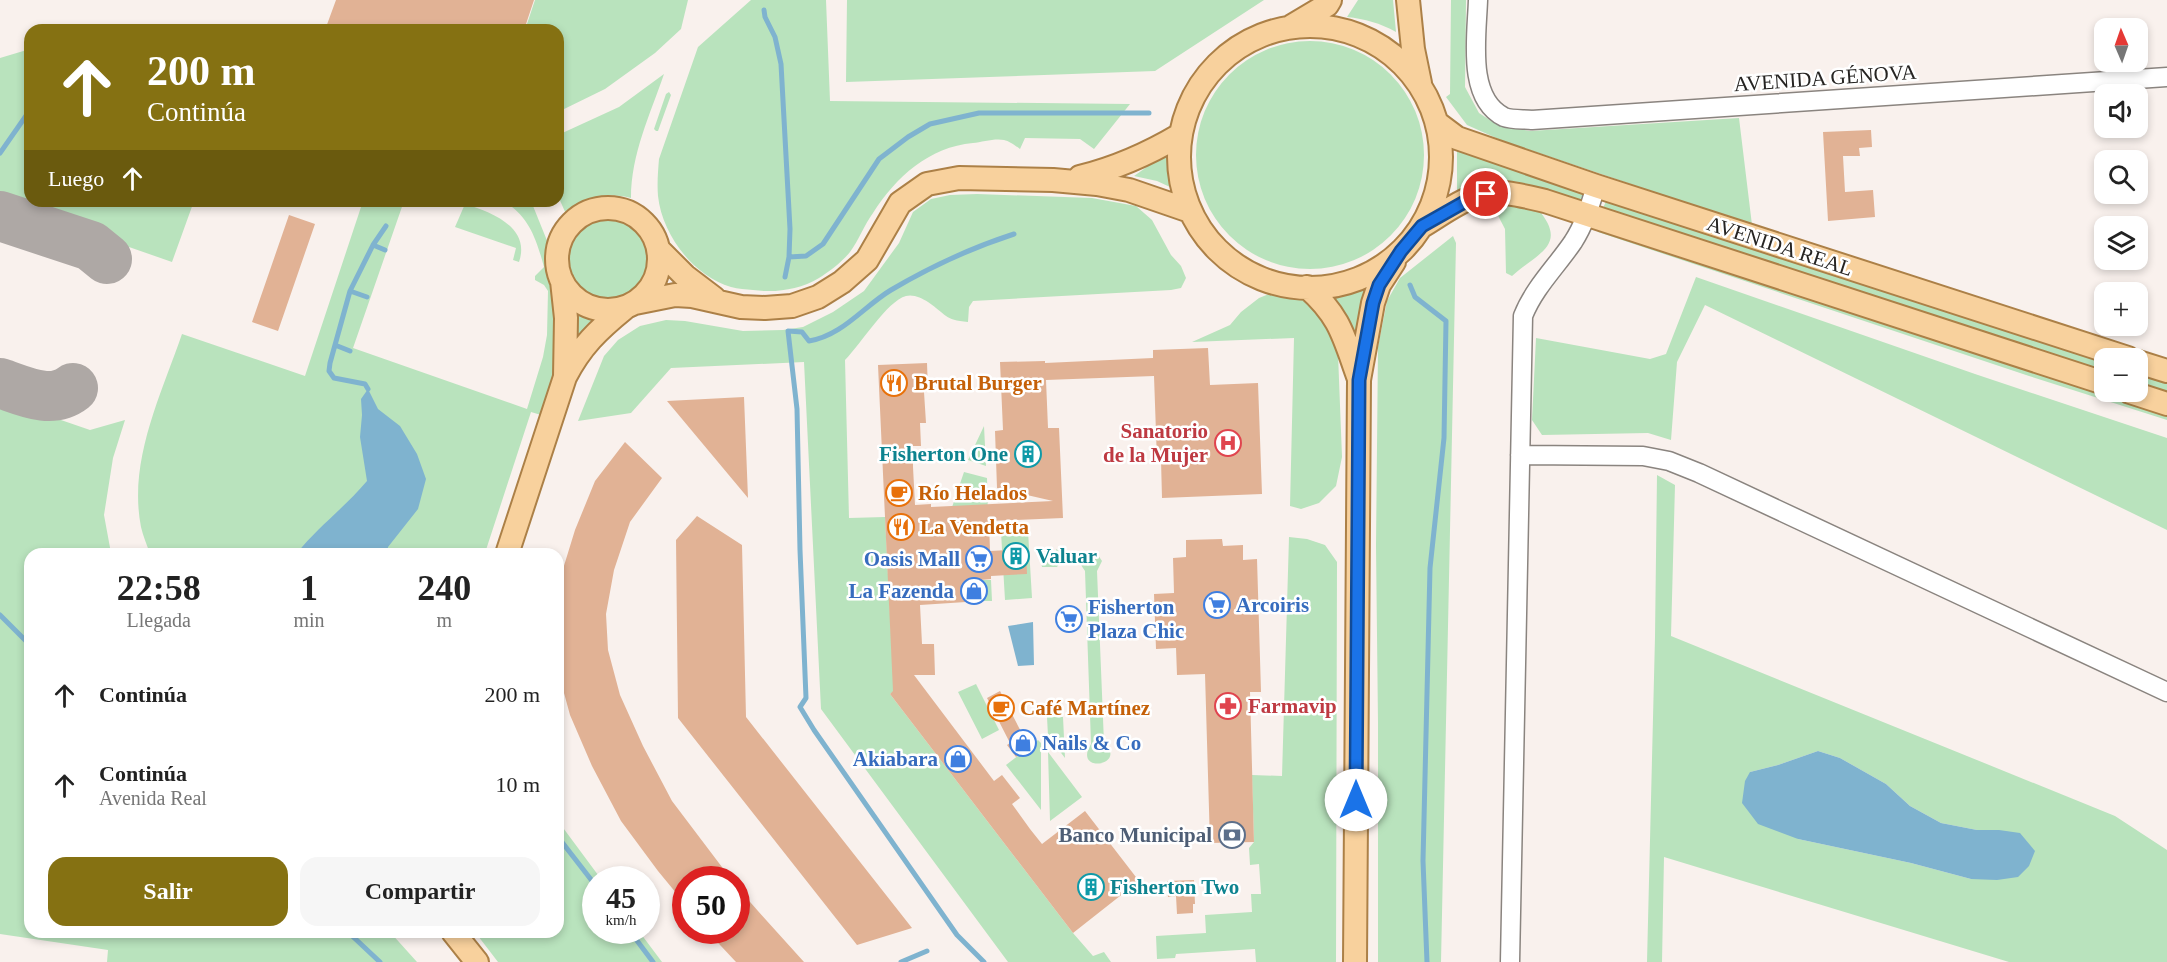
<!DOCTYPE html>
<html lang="es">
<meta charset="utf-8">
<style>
body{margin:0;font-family:"Times New Roman",serif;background:#f6f6f6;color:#222;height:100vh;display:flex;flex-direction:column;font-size:22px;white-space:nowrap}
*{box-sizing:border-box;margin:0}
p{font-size:20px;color:#767676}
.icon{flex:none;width:33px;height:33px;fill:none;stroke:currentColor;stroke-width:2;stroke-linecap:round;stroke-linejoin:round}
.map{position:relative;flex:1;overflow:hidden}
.side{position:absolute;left:24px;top:548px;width:540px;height:390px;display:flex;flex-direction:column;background:#fff;border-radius:18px;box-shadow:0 3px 9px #0003}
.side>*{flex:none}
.banner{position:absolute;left:24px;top:24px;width:540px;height:183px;border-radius:18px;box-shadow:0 3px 9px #0003;background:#857112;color:#fff;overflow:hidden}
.needle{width:39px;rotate:358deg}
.fabs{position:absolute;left:2094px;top:18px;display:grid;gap:12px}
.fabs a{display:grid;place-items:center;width:54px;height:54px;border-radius:12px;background:#fff;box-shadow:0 3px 9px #0003;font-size:30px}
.speed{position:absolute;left:582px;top:866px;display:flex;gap:12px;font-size:30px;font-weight:700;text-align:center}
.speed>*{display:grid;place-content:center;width:78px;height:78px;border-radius:50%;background:#fff;box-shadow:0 3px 9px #0003;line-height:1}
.speed small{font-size:15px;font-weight:400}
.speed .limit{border:9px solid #d22;background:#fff;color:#111}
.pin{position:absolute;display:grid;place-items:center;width:51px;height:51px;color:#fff;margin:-26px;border:3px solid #fff;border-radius:50%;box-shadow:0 2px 6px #0007}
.me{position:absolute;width:66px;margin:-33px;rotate:0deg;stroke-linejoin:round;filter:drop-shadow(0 0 4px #0008)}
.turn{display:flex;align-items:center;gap:21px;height:126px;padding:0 24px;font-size:27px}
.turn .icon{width:78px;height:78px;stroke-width:2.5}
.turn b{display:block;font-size:42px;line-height:51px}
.then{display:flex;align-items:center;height:57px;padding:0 24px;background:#0003;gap:12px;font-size:22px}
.eta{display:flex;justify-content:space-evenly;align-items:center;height:102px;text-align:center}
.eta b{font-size:36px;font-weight:700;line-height:42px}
.button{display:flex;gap:12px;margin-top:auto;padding:12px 24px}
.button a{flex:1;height:69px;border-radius:18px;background:#857112;color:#fff;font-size:24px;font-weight:700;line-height:69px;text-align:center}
.button a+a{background:#f6f6f6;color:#222}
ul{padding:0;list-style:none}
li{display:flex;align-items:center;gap:18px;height:90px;padding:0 24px}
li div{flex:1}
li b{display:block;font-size:22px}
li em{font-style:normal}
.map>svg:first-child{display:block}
.green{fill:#b9e3bd;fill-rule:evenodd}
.water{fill:#7fb3cf}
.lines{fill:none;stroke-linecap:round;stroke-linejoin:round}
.stream{stroke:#7fb3cf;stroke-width:5}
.taxiway{stroke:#aea8a5;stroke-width:50}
.building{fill:#e1b295}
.minor-casing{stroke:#8a847f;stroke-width:21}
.major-casing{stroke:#ac8047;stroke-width:26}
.minor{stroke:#fff;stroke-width:18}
.major{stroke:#f8d19d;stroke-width:22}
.route-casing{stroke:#114b97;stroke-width:15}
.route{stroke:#1a73e8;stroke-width:10}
.labels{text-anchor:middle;stroke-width:5;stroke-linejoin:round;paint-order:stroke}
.street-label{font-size:21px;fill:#262422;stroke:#fff}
.food-label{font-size:21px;font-weight:bold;fill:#c56008;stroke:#fff;text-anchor:start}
.health-label{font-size:21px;font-weight:bold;fill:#be3a42;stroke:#fff;text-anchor:end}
.culture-label{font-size:21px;font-weight:bold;fill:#0d838f;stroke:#fff;text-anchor:start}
.shop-label{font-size:21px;font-weight:bold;fill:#366cbe;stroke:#fff;text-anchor:end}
.service-label{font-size:21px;font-weight:bold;fill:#4e5e75;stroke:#fff;text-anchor:end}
</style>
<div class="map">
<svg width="2167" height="962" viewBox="0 0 2167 962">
<rect width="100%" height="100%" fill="#f9f1ed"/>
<path class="green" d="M 535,0 L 688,0 L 681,29 L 655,53 L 605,89 L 558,112 L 558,30 L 525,30 Z
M 751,0 L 826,0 L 830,101 L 1130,104 L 1094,149 L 1080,139 L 1025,138 L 1020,149 C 1016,146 1009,141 1004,140 C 995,138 982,142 973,143 C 929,147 896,177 873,213 C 864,225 859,240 850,252 C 843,261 829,272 819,278 C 799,290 775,293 753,290 C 746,289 738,289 731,287 C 693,276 662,234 658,196 C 657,184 658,171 659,159 L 698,47 Z
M 847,0 L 1264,0 L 1155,71 L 846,82 Z
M 1358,0 L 1393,0 L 1396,32 C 1380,23 1365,19 1347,17 Z
M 1451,0 L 1466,0 L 1465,87 L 1479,113 L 1499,126 L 1530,131 L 1739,118 L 1752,225 L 1503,141 L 1467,125 L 1446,97 L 1450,94 Z
M1196 155a114 114 0 1 1 228 0a114 114 0 1 1-228 0Z
M 30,49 L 30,201 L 194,201 L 172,262 L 0,202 L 0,58 Z
M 664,74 C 650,115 631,154 631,198 C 605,192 586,197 566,214 L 558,196 L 558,135 L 619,107 Z
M 669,92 L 671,95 L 658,131 L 656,131 L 654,129 L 666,94 Z
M 1457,145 L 1585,189 L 1578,206 L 1457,193 Z
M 1168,152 L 1170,187 L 1157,181 L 1134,176 Z
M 977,194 L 1092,198 L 1136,206 L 1152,220 L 1171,255 L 1181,266 L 1186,278 L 1181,288 L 1171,290 L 973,301 L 969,307 L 968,322 C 944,320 946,314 928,302 C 922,298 913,294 906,296 C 887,301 861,344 845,360 L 849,518 L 885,517 L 894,691 L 890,694 L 1073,933 L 1093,956 L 1104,952 L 1111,962 L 1008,962 L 821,709 L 804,362 L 671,368 L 631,413 L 578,421 L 604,356 L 618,340 L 640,326 L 666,320 L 685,321 L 743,331 L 783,330 L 803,327 L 833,312 L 864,291 L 899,243 L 913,212 L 931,199 L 950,195 Z
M 1607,199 L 2104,358 L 2104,374 L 1605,214 L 1603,208 Z
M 363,201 L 404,201 L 353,348 L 527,409 L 543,357 L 547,335 L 548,291 L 544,285 L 535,280 L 535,276 L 544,267 C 537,241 529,215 503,201 L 531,201 L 550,248 L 556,281 L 558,324 L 554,374 L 541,415 L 531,412 L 485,553 L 150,554 C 147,545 143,536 141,527 C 128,461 161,395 182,334 L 305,376 Z
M 465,204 C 491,212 531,227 519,262 L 513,260 L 516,248 L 455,227 Z
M 1492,204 L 1537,208 C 1569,245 1539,252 1512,276 L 1506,273 L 1505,229 Z
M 1588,214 L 2104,392 L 2130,392 L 2167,404 L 2167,420 L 2029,376 L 1598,232 Z
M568 259a40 40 0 1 1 80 0a40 40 0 1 1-80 0Z
M 1453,236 L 1456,243 L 1441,962 L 1378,962 L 1378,723 L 1376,546 L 1378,347 L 1387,301 L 1400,278 Z
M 1696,277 L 1975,374 L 2167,438 L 2167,530 L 1705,305 L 1677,362 L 1671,440 L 1648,433 L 1542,435 L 1532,420 L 1536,338 L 1650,359 L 1666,354 Z
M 1362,289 L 1366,293 L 1358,359 L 1332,299 L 1333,294 Z
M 1276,291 L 1296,294 L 1317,306 L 1331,327 L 1338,354 L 1342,457 L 1336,486 L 1319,503 L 1301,509 L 1290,506 L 1294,338 L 1192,342 L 1230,325 L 1241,312 L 1259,298 Z
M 576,305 C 583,312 588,314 598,313 L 576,338 Z
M 2138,369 L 2167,378 L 2167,395 L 2138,385 Z
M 0,399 L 90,430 L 125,420 L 113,458 L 104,515 L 111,553 L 30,554 L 30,932 L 390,932 L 417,962 L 107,962 L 108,950 L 0,934 Z
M 984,426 L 986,466 L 968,460 Z
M 964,472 L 987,478 L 988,517 L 948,519 Z
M 1657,475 L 1675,485 L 1671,636 L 2115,816 L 2167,850 L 2167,962 L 2009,962 L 1664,857 L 1662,962 L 1647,962 L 1655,637 ZM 1818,751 L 1840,758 L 1886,784 L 1910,806 L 1941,823 L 1977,830 L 1999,830 L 1971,879 L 1911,863 L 1798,839 L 1750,772 L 1778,765 Z
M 1028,531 L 1032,598 L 1005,600 L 1001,532 Z
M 1289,537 L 1307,539 L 1325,545 L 1337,562 L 1336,962 L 1256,962 L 1255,949 L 1176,954 L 1175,958 L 1157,959 L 1156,936 L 1206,933 L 1205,915 L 1252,912 L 1251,894 L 1261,894 L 1259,864 L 1250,865 L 1249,848 L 1254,842 L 1252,775 L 1282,776 Z
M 1056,549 L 1065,555 L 1057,567 L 1042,567 L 1041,562 L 1057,561 Z
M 1090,551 L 1096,552 L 1102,561 L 1097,571 L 1104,743 C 1129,766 1072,774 1091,744 L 1085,571 L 1079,562 L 1084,552 Z
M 980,580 L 991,580 L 992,601 L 981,601 Z
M 976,684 L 999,730 L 982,739 L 958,692 Z
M 1047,717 L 1063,717 L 1065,758 L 1048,736 Z
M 1038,740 L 1041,743 L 1041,810 L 1006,765 Z
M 1048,752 L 1082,797 L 1050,821 Z
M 558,821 L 601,879 L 596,879 L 596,930 L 638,930 L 662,962 L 498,962 L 475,932 L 558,932 Z"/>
<path class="water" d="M 368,389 L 378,409 L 400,426 L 417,454 L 426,479 L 418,509 L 388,547 L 387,553 L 297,553 C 318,527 345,507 367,481 L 360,437 L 362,415 L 361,399 Z
M 1033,622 L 1034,665 L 1018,666 L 1008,626 Z
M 1818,751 L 1840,758 L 1886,784 L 1910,806 L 1941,823 L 1977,830 L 1999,830 L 2020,833 L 2035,851 L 2029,866 L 2018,877 L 1997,880 L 1971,879 L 1911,863 L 1798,839 L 1758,824 L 1742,803 L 1745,781 L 1750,772 L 1778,765 Z"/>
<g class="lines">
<path class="stream" d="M 764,10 L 765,17 L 775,37 L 781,64 L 790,229 L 789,257 L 785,277
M 0,153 L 30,110
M 373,245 L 385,250
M 789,257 L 806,256 L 823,244 L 879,159 L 908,137 L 930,124 L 979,113 L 1149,113
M 1410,285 L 1415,297 L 1446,321 L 1444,438 L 1430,568 L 1423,861 L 1427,962
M 350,291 L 367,297
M 335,345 L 350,351
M 368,389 L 365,384 L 334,378 L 329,371 L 330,363 L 350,291 L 373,245 L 386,226
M 0,615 L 30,645
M 558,837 L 596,886
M 629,930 L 653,962
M 348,932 L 380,962
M 901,962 L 927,951
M 984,962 L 957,935 L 814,730 L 800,707 L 806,698 L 800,550 L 797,409 L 788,331 L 802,332 L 809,341 C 842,336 864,306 891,290 C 930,267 971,248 1014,234"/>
<path class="taxiway" d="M 0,216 L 91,246 L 107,259
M 0,383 C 24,391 51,405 73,388"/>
</g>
<path class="building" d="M 336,0 L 534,0 L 524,30 L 325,30 Z
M 1871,130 L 1872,147 L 1859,148 L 1860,156 L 1843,156 L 1845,192 L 1873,190 L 1875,217 L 1828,221 L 1823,132 Z
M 289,215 L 315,224 L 278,331 L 252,322 Z
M 1208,348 L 1210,385 L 1258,383 L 1262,494 L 1162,498 L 1161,460 L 1157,461 L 1154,376 L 1046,380 L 1048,428 L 1059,428 L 1063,518 L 989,521 L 990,551 L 1026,549 L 1027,574 L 991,576 L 991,579 L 980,580 L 981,601 L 920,605 L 922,644 L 934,644 L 935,675 L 914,675 L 994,781 L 1002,775 L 1020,798 L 1012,804 L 1030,829 L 1042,844 L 1085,811 L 1139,881 L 1073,933 L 890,694 L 893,691 L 878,365 L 927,363 L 928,391 L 924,392 L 926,423 L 920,423 L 921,446 L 913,446 L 913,467 L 915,505 L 931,504 L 931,507 L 1053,501 L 997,488 L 995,431 L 1003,430 L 1000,362 L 1045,361 L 1045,363 L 1153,358 L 1153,350 Z
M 744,397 L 748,498 L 667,401 Z
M 625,442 L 662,478 L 630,522 L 614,570 L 606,614 L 608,650 L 620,695 L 643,746 L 672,801 L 731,879 L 686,879 L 686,905 L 658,871 L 621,821 L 592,766 L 570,715 L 558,671 L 559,582 L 575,530 L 595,481 Z
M 697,516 L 742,545 L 746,717 L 912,928 L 857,945 L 678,718 L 676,540 Z
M 1222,539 L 1223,546 L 1243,545 L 1243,560 L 1257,559 L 1261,692 L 1250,692 L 1254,842 L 1210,843 L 1205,674 L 1177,675 L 1176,648 L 1156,649 L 1154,594 L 1174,593 L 1173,558 L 1186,557 L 1186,540 Z
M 1000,691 L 1029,747 L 1016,757 L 1007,745 L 1010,743 L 987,698 Z
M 1194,880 L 1195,904 L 1193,904 L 1193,913 L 1177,914 L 1176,896 L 1168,897 L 1167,881 Z
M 736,886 L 758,911 L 804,962 L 736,962 L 706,930 L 736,930 Z"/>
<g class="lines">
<defs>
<path id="minor" d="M 1478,0 C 1477,35 1466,98 1504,117 C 1512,120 1524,119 1532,120 L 2167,77
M 1520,455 L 1643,456 L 1669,461 L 1699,473 L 2167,692
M 1510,962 L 1523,316 C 1534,288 1556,267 1573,242 C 1584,225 1590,206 1596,186"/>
<path id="major" d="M 1408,0 L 1413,49 L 1420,83
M 1292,26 L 1327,5 L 1330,0
M1179 157a131 131 0 1 1 262 0a131 131 0 1 1-262 0Z
M 1437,123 L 1457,138 L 1596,186 L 2128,358
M 1080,177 C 1117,168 1148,154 1180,135
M557 259a51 51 0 1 1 102 0a51 51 0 1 1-102 0Z
M 1422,226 C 1439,216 1456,203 1475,196 C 1496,188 1524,196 1545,201 L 2104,383
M 658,249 L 685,276 L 714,298
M 562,281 L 566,318 L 565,376
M 1307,287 C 1341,317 1344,338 1359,379
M 635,303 L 675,295 L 692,296 L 741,307 L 765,308 L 792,306 L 818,297 L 842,282 L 867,260 L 900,203 L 927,184 L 959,178 L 1053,180 L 1097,184 L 1129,190 L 1190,211
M 2138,362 L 2167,371
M 2130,392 L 2167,404
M 507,554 L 565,377 C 581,346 598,330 625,308
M 453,932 L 477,962
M 1355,962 L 1359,380 L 1373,303 L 1379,285 L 1394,262"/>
</defs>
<use href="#minor" class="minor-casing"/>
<use href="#major" class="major-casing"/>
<use href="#minor" class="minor"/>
<use href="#major" class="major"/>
</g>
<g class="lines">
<defs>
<path id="route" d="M 1356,800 L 1359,380 L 1373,303 L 1379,285 L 1401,251 L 1422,226 L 1475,196 L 1486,194"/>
</defs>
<use href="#route" class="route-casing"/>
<use href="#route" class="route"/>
</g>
<defs>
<symbol id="restaurant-ring" viewBox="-11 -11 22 22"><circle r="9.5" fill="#fff" stroke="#e8710a" stroke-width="1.5"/><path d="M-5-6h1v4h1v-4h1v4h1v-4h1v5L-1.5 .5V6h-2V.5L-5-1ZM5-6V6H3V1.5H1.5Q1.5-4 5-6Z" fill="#e8710a"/></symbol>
<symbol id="hospital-ring" viewBox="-11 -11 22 22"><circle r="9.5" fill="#fff" stroke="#e0444e" stroke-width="1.5"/><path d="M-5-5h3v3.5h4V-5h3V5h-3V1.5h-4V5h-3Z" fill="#e0444e"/></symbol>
<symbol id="building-ring" viewBox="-11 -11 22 22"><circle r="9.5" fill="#fff" stroke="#0f9aa8" stroke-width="1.5"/><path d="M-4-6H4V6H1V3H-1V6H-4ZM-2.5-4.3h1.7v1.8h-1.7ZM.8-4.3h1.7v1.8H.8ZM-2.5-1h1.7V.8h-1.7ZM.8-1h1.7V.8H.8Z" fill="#0f9aa8"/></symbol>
<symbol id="cafe-ring" viewBox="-11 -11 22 22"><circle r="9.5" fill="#fff" stroke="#e8710a" stroke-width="1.5"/><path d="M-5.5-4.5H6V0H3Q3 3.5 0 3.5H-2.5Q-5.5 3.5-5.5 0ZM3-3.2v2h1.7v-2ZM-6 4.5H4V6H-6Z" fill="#e8710a"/></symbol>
<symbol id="supermarket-ring" viewBox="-11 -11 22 22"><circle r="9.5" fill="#fff" stroke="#3f7fe0" stroke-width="1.5"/><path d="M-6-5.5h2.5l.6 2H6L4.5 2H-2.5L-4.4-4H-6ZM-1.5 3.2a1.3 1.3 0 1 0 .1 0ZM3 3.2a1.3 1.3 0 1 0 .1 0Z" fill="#3f7fe0"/></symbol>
<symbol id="shop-ring" viewBox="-11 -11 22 22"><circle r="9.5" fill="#fff" stroke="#3f7fe0" stroke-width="1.5"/><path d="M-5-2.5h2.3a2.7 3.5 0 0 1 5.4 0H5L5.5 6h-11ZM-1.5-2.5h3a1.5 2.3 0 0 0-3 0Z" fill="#3f7fe0"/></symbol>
<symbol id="pharmacy-ring" viewBox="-11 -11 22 22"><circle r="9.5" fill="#fff" stroke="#e0444e" stroke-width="1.5"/><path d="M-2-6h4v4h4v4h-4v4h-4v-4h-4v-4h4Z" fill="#e0444e"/></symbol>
<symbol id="bank-ring" viewBox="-11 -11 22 22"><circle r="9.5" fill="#fff" stroke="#5c6f8a" stroke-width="1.5"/><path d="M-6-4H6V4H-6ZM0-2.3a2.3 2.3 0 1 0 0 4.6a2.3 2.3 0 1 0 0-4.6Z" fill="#5c6f8a"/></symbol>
</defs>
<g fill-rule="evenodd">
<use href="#restaurant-ring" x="879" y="368" width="30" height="30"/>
<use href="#hospital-ring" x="1213" y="428" width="30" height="30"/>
<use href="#building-ring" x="1013" y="439" width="30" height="30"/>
<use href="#cafe-ring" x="884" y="478" width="30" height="30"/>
<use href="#restaurant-ring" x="886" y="512" width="30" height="30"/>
<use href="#building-ring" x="1001" y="541" width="30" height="30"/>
<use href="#supermarket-ring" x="964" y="544" width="30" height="30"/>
<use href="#shop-ring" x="959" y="576" width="30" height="30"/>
<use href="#supermarket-ring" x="1202" y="590" width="30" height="30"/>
<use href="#supermarket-ring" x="1054" y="604" width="30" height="30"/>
<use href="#pharmacy-ring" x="1213" y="691" width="30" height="30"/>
<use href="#cafe-ring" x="986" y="693" width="30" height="30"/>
<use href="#shop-ring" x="1008" y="728" width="30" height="30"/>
<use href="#shop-ring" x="943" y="744" width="30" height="30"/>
<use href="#bank-ring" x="1217" y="820" width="30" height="30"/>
<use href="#building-ring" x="1076" y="872" width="30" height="30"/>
</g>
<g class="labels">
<g class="street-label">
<text transform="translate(1825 78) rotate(-4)" y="7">AVENIDA GÉNOVA</text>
<text transform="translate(1780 246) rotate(18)" y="7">AVENIDA REAL</text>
</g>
<g class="food-label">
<text x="914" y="390">Brutal Burger</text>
<text x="918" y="500">Río Helados</text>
<text x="920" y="534">La Vendetta</text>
<text x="1020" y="715">Café Martínez</text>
</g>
<g class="health-label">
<text x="1208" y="438">Sanatorio<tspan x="1208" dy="24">de la Mujer</tspan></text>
<text x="1248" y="713" text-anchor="start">Farmavip</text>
</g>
<g class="culture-label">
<text x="1008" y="461" text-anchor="end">Fisherton One</text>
<text x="1036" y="563">Valuar</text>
<text x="1110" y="894">Fisherton Two</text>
</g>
<g class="shop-label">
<text x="960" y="566">Oasis Mall</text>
<text x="954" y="598">La Fazenda</text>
<text x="1236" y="612" text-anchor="start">Arcoiris</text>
<text x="1088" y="614" text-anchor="start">Fisherton<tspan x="1088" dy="24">Plaza Chic</tspan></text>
<text x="1042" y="750" text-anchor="start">Nails &amp; Co</text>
<text x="938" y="766">Akiabara</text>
</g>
<g class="service-label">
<text x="1212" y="842">Banco Municipal</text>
</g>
</g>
</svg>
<div class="fabs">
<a><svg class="needle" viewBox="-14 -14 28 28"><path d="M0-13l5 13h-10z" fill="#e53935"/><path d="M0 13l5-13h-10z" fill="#767676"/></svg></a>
<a><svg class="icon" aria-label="sound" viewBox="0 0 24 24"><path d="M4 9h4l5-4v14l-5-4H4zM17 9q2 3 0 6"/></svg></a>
<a><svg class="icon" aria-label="search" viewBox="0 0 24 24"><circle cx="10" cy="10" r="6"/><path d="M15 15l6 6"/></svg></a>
<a><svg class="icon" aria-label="layers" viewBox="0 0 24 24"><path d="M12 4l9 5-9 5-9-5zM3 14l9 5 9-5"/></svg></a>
<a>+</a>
<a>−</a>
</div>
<div class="speed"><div>45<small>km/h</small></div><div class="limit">50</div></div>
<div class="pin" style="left:1486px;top:194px;background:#d93025"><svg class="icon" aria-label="arrive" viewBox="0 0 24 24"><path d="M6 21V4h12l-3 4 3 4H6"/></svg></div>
<svg class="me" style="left:1356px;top:800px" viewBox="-20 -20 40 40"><circle r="19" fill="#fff"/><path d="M0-13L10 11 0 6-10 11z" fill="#1a73e8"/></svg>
<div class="banner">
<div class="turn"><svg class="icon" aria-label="ahead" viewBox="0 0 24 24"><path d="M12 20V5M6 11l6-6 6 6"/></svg><div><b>200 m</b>Continúa</div></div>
<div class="then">Luego<svg class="icon" aria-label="ahead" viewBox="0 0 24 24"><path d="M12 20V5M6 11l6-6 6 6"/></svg></div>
</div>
<section class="side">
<div class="eta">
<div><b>22:58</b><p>Llegada</p></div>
<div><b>1</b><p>min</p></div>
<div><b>240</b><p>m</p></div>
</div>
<ul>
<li><svg class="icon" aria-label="ahead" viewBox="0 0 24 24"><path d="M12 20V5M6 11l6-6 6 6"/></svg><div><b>Continúa</b></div><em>200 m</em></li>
<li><svg class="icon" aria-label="ahead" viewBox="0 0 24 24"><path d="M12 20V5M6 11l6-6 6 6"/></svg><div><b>Continúa</b><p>Avenida Real</p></div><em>10 m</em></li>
</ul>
<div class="button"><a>Salir</a><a>Compartir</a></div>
</section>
</div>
